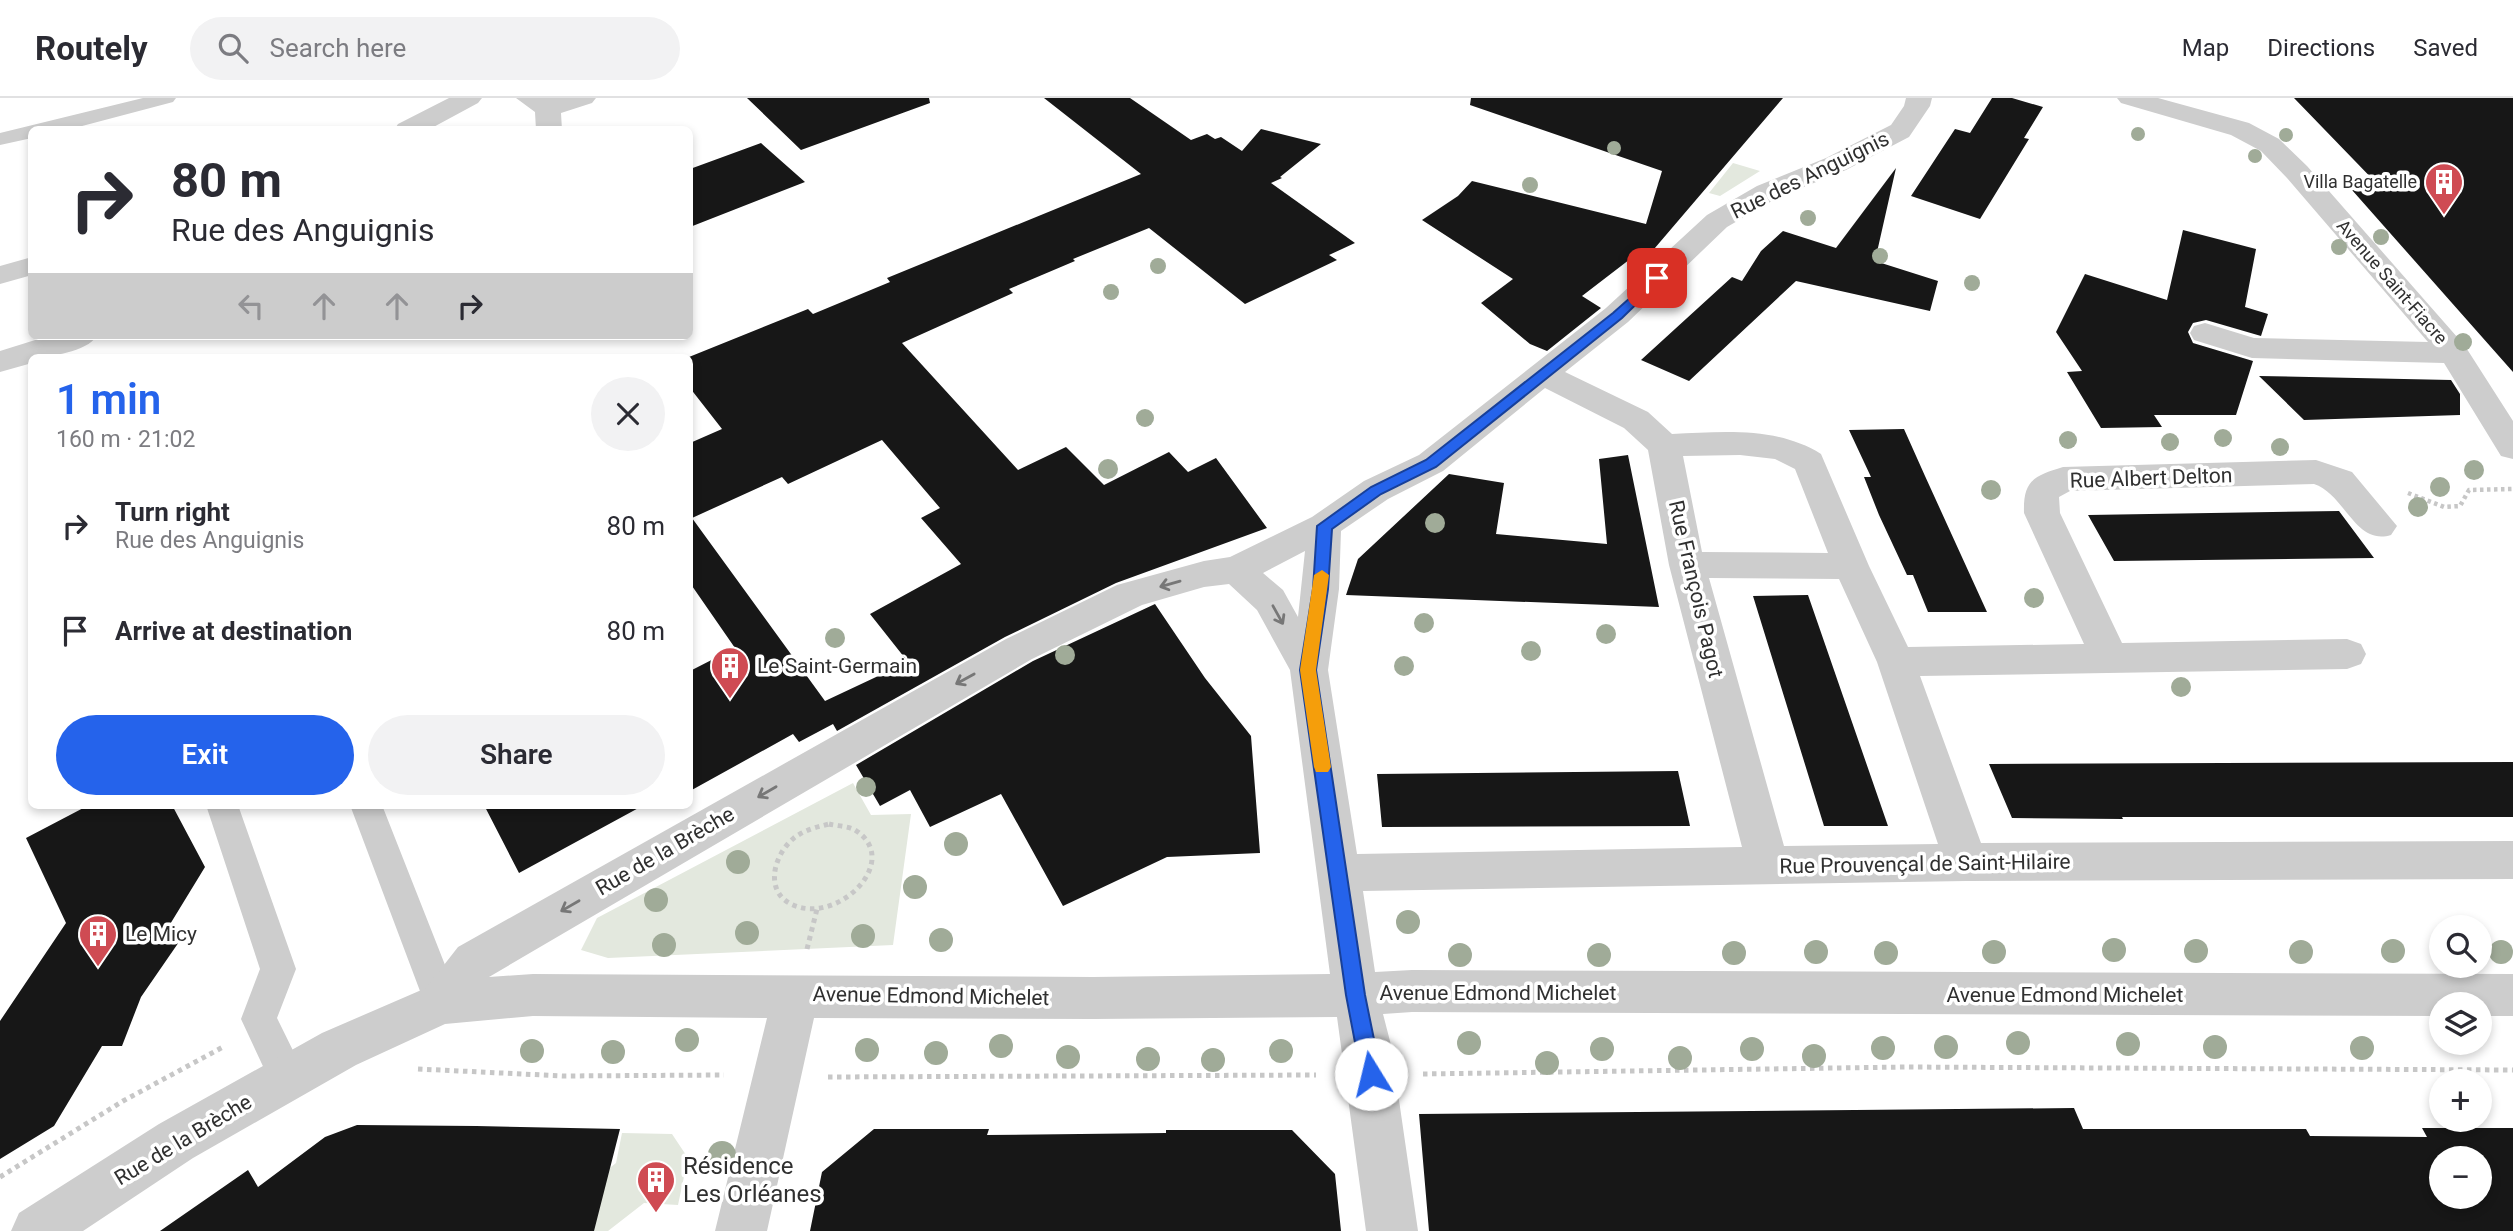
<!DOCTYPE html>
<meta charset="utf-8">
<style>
body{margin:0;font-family:Roboto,sans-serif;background:#f2f2f3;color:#2b2b33;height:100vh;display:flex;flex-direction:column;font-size:26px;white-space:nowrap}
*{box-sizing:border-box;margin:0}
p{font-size:23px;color:#7c7c81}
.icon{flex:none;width:38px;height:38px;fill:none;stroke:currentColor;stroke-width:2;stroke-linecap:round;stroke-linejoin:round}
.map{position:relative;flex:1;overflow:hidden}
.details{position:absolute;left:28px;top:256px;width:665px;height:455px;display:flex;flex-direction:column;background:#fff;border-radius:10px;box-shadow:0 4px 10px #0003}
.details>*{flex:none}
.top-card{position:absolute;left:28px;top:28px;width:665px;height:214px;border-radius:10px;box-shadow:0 4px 10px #0003;background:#fff;color:#2b2b33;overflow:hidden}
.fabs{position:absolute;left:2429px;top:817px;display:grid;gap:14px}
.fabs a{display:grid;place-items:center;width:63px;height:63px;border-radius:50%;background:#fff;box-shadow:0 4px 10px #0003;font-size:35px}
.pin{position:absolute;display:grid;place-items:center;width:60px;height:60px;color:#fff;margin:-30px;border-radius:14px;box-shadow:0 4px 10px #0006}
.me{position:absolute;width:77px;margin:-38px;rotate:351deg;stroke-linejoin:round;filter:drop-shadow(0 0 5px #0008)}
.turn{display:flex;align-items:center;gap:24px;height:147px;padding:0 28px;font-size:32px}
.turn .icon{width:91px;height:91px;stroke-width:2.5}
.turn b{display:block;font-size:49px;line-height:60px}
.lanes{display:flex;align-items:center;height:66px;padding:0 28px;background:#0003;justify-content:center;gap:35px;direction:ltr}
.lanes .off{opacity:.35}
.round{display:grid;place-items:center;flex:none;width:74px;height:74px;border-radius:37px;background:#f2f2f3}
.summary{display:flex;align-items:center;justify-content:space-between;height:119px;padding:0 28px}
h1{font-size:42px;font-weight:600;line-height:52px;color:#2563eb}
.primary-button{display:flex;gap:14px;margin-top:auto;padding:14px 28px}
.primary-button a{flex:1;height:80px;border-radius:42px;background:#2563eb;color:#fff;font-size:28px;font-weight:600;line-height:80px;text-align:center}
.primary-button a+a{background:#f2f2f3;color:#2b2b33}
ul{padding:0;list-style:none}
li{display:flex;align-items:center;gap:21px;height:105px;padding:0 28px}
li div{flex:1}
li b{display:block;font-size:26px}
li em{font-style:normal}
header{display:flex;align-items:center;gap:42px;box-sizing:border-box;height:98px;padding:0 35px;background:#fff;border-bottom:2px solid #e1e1e2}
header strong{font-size:33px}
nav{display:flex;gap:38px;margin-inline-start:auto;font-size:24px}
.search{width:490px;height:63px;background:#f2f2f3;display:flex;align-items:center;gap:18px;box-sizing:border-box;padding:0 24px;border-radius:38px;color:#7c7c81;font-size:26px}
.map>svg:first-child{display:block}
.green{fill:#e3e8de}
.building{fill:#171717;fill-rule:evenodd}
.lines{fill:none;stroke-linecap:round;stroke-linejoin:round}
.path-far1{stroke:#c7c7c7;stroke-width:4.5;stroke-dasharray:3.5 3.5;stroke-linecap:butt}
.path{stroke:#c7c7c7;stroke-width:5;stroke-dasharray:4.5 4.5;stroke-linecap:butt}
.lane{fill:#cdcdcd;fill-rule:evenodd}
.street{fill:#cdcdcd;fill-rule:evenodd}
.tree{fill:#a0ab98}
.oneway{stroke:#777}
.route{fill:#2563eb;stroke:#184099;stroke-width:2}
.slow{fill:#f59e0b}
.labels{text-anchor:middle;stroke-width:7;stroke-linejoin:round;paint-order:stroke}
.far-poi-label{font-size:18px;fill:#303030;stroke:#fff;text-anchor:end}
.far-street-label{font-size:18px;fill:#303030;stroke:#fff}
.street-label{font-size:21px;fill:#303030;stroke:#fff}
.poi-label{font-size:21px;fill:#303030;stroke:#fff;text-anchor:start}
.near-poi-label{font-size:24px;fill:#303030;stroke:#fff;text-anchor:start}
</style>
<header>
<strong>Routely</strong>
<div class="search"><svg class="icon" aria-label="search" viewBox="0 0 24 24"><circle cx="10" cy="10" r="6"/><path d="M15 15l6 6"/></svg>Search here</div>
<nav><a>Map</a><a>Directions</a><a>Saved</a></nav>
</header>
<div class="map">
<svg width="2513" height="1133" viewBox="0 0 2513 1133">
<rect width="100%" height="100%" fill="#fff"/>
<path class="green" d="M 1733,65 L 1760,73 L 1720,98 L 1709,95 Z
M 853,685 L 871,717 L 911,716 L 893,847 L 608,860 L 581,852 L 597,820 Z
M 622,1035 L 672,1036 L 688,1060 L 678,1107 L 644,1105 L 608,1133 L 531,1133 L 616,1065 Z"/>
<path class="building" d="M 747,0 L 929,0 L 930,5 L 801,52 Z
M 1044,0 L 1130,0 L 1191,42 L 1207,36 L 1215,41 L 1221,39 L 1242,53 L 1261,31 L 1321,46 L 1280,79 L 1282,80 L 1271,85 L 1355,145 L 1329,157 L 1337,162 L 1245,206 L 1149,130 L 1073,161 L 1075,163 L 1009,191 L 1013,195 L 902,245 L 1018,372 L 1066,349 L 1104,387 L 1169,354 L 1188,374 L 1216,360 L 1267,430 L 1116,485 L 1005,539 L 837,633 L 833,626 L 799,644 L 793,636 L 690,693 L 690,573 L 735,550 L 690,485 L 690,345 L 722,331 L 690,290 L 689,259 L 808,211 L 813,216 L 890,184 L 887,180 L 1141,76 ZM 882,342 L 940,410 L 921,420 L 961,466 L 870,516 L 908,564 L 825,603 L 692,420 L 782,379 L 788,386 Z
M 1471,0 L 1783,0 L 1631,178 L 1638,155 L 1582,198 L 1601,210 L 1547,253 L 1530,246 L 1481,205 L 1513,181 L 1422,122 L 1458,98 L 1472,83 L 1646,126 L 1662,73 L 1470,7 Z
M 1992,0 L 2012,0 L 2043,9 L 2024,40 L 2029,41 L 1980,121 L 1911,98 L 1955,31 L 1970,35 Z
M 2294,0 L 2513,0 L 2513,274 L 2352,92 L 2383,92 Z
M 761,45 L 805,84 L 690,129 L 690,71 Z
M 1896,70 L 1875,163 L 1938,183 L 1930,213 L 1796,183 L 1689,283 L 1641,262 L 1732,179 L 1742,183 L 1761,153 L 1783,133 L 1836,150 Z
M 2183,132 L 2256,151 L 2245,209 L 2268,216 L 2261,238 L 2206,222 L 2193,225 L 2188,234 L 2193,245 L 2253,263 L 2236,317 L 2154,317 L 2162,329 L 2101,330 L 2067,274 L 2082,273 L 2056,234 L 2085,176 L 2167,202 Z
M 2259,278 L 2451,282 L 2460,296 L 2460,317 L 2304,322 Z
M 1904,331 L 1925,378 L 1987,514 L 1928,514 L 1913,477 L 1907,477 L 1879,417 L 1864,379 L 1871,379 L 1849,332 Z
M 1628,357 L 1659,509 L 1346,497 L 1358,461 L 1449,376 L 1504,385 L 1496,436 L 1607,446 L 1599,361 Z
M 2339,413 L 2374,460 L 2114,463 L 2088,417 Z
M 1808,497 L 1888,728 L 1824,728 L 1753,498 Z
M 1155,506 L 1205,580 L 1251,638 L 1260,755 L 1167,759 L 1063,808 L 1001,696 L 930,729 L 910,692 L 880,708 L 856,667 L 1033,563 Z
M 2513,664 L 2513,719 L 2122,719 L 2123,721 L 2012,720 L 1989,666 Z
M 1678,673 L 1690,728 L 1382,729 L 1377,676 Z
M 89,707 L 172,707 L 205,769 L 161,841 L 181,841 L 141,899 L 122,948 L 102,948 L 54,1028 L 0,1061 L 0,923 L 66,825 L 26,740 Z
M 484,707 L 644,707 L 519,775 Z
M 2074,1010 L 2083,1031 L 2306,1031 L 2310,1038 L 2427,1039 L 2422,1030 L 2513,1030 L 2513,1133 L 1429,1133 L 1419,1016 ZM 2441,1060 L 2480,1060 L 2480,1099 L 2441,1099 Z
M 357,1027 L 476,1028 L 620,1031 L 594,1133 L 160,1133 L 248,1072 L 258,1089 L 325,1039 Z
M 874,1031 L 989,1031 L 987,1037 L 1166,1035 L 1166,1032 L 1292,1032 L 1335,1076 L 1341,1133 L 810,1133 L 822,1074 Z"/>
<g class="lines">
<path class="path-far1" d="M 2408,395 L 2444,409 L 2460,408 L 2469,392 L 2513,391"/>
<path class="path" d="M 829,726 C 837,728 848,728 855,732 C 903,762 839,827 793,807 C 763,794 774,756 794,740 C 804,732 817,729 829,726 Z
M 807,851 L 817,811
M 418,971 L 564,978 L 724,977
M 1423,976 L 1905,969 L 2513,972
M 828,979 L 1316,977
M 688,1068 L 702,1068
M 0,1079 L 123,1003 L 223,949"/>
<path class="lane" d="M 143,0 L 176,0 L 173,4 L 67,32 L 32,32 L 32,40 L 0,47 L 0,35 Z
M 206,707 L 238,707 L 296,871 L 277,920 L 307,981 L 301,994 L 288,999 L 275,994 L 241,921 L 260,871 Z
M 350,707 L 382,707 L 460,905 L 455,917 L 442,922 L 429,917 Z"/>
<path class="street" d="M 449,0 L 482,0 L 478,5 L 428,32 L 394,32 L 398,26 Z
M 516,0 L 596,0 L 592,5 L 561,15 L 562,32 L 536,32 L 535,14 Z
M 1906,0 L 1932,0 L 1930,8 L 1909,39 L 1846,72 L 1777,100 L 1727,129 L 1628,224 L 1565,274 L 1648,314 L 1672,336 C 1722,334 1776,328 1821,356 L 1869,468 L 1908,549 L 2084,546 L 2024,415 C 2023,383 2033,378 2063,369 L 2316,362 L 2352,374 L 2397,428 L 2391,437 C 2355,448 2345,396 2314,386 L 2070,393 L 2059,399 L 2060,415 L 2122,545 L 2347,541 L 2361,546 L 2366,556 L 2361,566 L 2347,571 L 1920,578 L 1981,745 L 2513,743 L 2513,781 L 1966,783 L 1363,793 L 1375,874 L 1412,872 L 2513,876 L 2513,918 L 2480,918 L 2480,906 L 2441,906 L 2441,918 L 1412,914 L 1383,916 L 1391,947 L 1418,1133 L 1366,1133 L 1337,919 L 1093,921 L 814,920 L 767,1133 L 715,1133 L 767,920 L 533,918 L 445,926 L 356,967 L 193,1060 L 83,1133 L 11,1133 L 19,1115 L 159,1026 L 322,935 L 426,890 L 458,849 L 1006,541 L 1117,487 L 1204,463 L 1230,459 L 1312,419 L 1364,383 L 1419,357 L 1606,210 L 1707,117 L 1757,88 L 1826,60 L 1891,27 L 1904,8 ZM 1545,290 L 1624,330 L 1648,352 L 1669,467 L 1742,749 L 1357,756 L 1328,572 L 1339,491 L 1341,433 L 1388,401 L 1443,373 ZM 1740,357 L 1775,361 L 1795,371 L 1828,455 L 1702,454 L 1683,358 ZM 1305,453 L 1298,519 L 1283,492 L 1263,475 ZM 1709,480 L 1839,481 L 1877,564 L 1938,746 L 1784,748 ZM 1229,486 L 1257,512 L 1290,572 L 1330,876 L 1093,879 L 533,876 L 489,879 L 1032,561 L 1142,507 L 1204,489 Z
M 2117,0 L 2158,0 L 2249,25 L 2279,41 L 2307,68 L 2465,248 L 2513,323 L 2513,361 L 2501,358 L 2444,265 L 2252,260 L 2194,242 L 2190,235 L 2194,228 L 2205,225 L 2254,240 L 2428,244 L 2287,80 L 2261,53 L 2231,37 L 2121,5 Z
M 32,159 L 32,177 L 0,186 L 0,168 Z
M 48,238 L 97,238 C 86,254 50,259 32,259 L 32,265 L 0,274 L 0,253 Z"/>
</g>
<g class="tree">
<circle cx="2138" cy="36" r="7"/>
<circle cx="2286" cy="37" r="7"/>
<circle cx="1614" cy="50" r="7"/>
<circle cx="2255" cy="58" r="7"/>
<circle cx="1530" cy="87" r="8"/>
<circle cx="1808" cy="120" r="8"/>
<circle cx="2381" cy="139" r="8"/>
<circle cx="2339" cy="149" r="8"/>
<circle cx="1880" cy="158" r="8"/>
<circle cx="1158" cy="168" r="8"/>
<circle cx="1972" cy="185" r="8"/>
<circle cx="1111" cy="194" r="8"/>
<circle cx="2463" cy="244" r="9"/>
<circle cx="1145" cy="320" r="9"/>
<circle cx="2223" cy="340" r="9"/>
<circle cx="2068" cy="342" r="9"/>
<circle cx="2170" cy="344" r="9"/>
<circle cx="2280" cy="349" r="9"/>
<circle cx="1108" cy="371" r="10"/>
<circle cx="2474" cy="372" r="10"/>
<circle cx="2440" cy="389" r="10"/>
<circle cx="1991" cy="392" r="10"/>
<circle cx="2418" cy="409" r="10"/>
<circle cx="1435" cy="425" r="10"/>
<circle cx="2034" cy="500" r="10"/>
<circle cx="1424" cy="525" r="10"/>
<circle cx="1606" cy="536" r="10"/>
<circle cx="835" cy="540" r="10"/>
<circle cx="1531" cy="553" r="10"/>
<circle cx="1065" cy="557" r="10"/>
<circle cx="1404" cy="568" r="10"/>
<circle cx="2181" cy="589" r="10"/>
<circle cx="866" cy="689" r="10"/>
<circle cx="956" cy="746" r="12"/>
<circle cx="738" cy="764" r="12"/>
<circle cx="915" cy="789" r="12"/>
<circle cx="656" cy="802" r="12"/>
<circle cx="1408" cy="824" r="12"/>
<circle cx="747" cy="835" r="12"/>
<circle cx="863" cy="838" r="12"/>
<circle cx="941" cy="842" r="12"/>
<circle cx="664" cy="847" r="12"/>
<circle cx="2114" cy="852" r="12"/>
<circle cx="2196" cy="853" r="12"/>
<circle cx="2393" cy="853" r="12"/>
<circle cx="1816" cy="854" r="12"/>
<circle cx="1994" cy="854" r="12"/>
<circle cx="2301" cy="854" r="12"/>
<circle cx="2501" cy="854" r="12"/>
<circle cx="1734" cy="855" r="12"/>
<circle cx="1886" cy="855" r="12"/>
<circle cx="1460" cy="857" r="12"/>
<circle cx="1599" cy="857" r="12"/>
<circle cx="687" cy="942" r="12"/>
<circle cx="1469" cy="945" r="12"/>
<circle cx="2018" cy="945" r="12"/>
<circle cx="2128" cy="946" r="12"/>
<circle cx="1001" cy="948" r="12"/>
<circle cx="1946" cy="949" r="12"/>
<circle cx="2215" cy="949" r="12"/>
<circle cx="1883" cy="950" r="12"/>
<circle cx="2362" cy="950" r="12"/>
<circle cx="1602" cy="951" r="12"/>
<circle cx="1752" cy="951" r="12"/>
<circle cx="867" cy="952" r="12"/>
<circle cx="532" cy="953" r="12"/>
<circle cx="1281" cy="953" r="12"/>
<circle cx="613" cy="954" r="12"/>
<circle cx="936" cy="955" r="12"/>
<circle cx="1814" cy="958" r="12"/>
<circle cx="1068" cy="959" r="12"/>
<circle cx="1680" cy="960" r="12"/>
<circle cx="1148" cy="961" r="12"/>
<circle cx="1213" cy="962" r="12"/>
<circle cx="1547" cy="965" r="12"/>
<circle cx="722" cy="1057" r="14"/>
</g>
<defs><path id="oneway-shaft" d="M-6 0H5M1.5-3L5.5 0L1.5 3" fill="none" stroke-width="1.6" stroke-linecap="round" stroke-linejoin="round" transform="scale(1.75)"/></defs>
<g class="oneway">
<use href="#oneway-shaft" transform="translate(1170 486) rotate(164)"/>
<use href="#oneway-shaft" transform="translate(1278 517) rotate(61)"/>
<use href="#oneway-shaft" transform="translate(965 581) rotate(151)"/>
<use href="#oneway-shaft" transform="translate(767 694) rotate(150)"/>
<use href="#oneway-shaft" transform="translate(570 808) rotate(150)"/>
</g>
<path class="route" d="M 1657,176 L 1663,180 L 1661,182 L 1622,220 L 1436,369 L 1381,396 L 1332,431 L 1328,491 L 1316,572 L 1365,897 L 1381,976 L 1378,983 L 1371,986 L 1364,983 L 1361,976 L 1346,897 L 1300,572 L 1313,491 L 1317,428 L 1371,389 L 1426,362 L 1613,215 Z"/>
<path class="slow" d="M 1322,472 L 1329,477 L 1316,572 L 1331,669 L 1328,674 L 1316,674 L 1314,669 L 1300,572 L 1314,477 Z"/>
<defs>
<symbol id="building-pin" viewBox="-11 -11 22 30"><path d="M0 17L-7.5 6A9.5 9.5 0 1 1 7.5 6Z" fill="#cf4b53" stroke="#fff"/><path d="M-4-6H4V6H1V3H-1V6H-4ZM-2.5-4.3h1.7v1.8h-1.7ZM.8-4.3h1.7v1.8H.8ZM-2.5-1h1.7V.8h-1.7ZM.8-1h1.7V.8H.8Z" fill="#fff"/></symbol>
</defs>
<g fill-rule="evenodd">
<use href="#building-pin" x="2422" y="62" width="44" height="60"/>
<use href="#building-pin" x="708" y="546" width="44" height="60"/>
<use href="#building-pin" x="76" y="814" width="44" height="60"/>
<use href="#building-pin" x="634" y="1060" width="44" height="60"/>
</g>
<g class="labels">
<g class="far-poi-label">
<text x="2417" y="90">Villa Bagatelle</text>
</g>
<g class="far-street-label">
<text transform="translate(2392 184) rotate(49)" y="6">Avenue Saint-Fiacre</text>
</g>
<g class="street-label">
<text transform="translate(1810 77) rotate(-26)" y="7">Rue des Anguignis</text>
<text transform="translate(2151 380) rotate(-2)" y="7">Rue Albert Delton</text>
<text transform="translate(1696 491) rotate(77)" y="7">Rue François Pagot</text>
<text transform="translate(665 753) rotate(-30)" y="7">Rue de la Brèche</text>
<text transform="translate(1925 766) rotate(-1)" y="7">Rue Prouvençal de Saint-Hilaire</text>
<text x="1498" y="902">Avenue Edmond Michelet</text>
<text x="2065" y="904">Avenue Edmond Michelet</text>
<text transform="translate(931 898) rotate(1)" y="7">Avenue Edmond Michelet</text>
<text transform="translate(183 1042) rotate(-31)" y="7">Rue de la Brèche</text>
</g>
<g class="poi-label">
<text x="757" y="575">Le Saint-Germain</text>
<text x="125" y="843">Le Micy</text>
</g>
<g class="near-poi-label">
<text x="683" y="1076">Résidence<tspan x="683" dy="28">Les Orléanes</tspan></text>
</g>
</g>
</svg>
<div class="fabs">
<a><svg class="icon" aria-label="search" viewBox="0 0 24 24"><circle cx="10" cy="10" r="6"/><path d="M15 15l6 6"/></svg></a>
<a><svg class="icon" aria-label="layers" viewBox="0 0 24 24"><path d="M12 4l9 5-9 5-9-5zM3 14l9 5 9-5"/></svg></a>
<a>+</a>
<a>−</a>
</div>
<div class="pin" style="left:1657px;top:180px;background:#d93025"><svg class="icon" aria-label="arrive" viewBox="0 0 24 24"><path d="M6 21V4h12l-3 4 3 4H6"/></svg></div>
<svg class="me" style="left:1371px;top:976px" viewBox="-20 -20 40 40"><circle r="19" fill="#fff"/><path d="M0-13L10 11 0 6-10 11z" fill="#2563eb"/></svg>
<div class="top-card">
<div class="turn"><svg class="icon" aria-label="right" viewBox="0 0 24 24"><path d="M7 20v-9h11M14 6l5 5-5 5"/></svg><div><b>80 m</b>Rue des Anguignis</div></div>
<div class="lanes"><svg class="icon off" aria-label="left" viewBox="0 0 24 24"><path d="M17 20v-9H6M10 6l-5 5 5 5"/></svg><svg class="icon off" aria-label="ahead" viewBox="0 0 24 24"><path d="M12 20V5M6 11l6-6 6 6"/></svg><svg class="icon off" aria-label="ahead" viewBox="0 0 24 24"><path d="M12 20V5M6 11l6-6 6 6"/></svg><svg class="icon" aria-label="right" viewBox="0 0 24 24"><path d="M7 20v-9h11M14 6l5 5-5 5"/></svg></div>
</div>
<section class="details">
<div class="summary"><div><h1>1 min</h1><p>160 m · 21:02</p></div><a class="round"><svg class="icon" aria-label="close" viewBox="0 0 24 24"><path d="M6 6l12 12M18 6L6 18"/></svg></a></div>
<ul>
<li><svg class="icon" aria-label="right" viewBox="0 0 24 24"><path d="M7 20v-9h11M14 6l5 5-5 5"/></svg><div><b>Turn right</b><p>Rue des Anguignis</p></div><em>80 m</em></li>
<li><svg class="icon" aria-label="arrive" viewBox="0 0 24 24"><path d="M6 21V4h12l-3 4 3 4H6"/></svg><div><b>Arrive at destination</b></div><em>80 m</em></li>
</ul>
<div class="primary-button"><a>Exit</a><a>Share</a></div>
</section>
</div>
